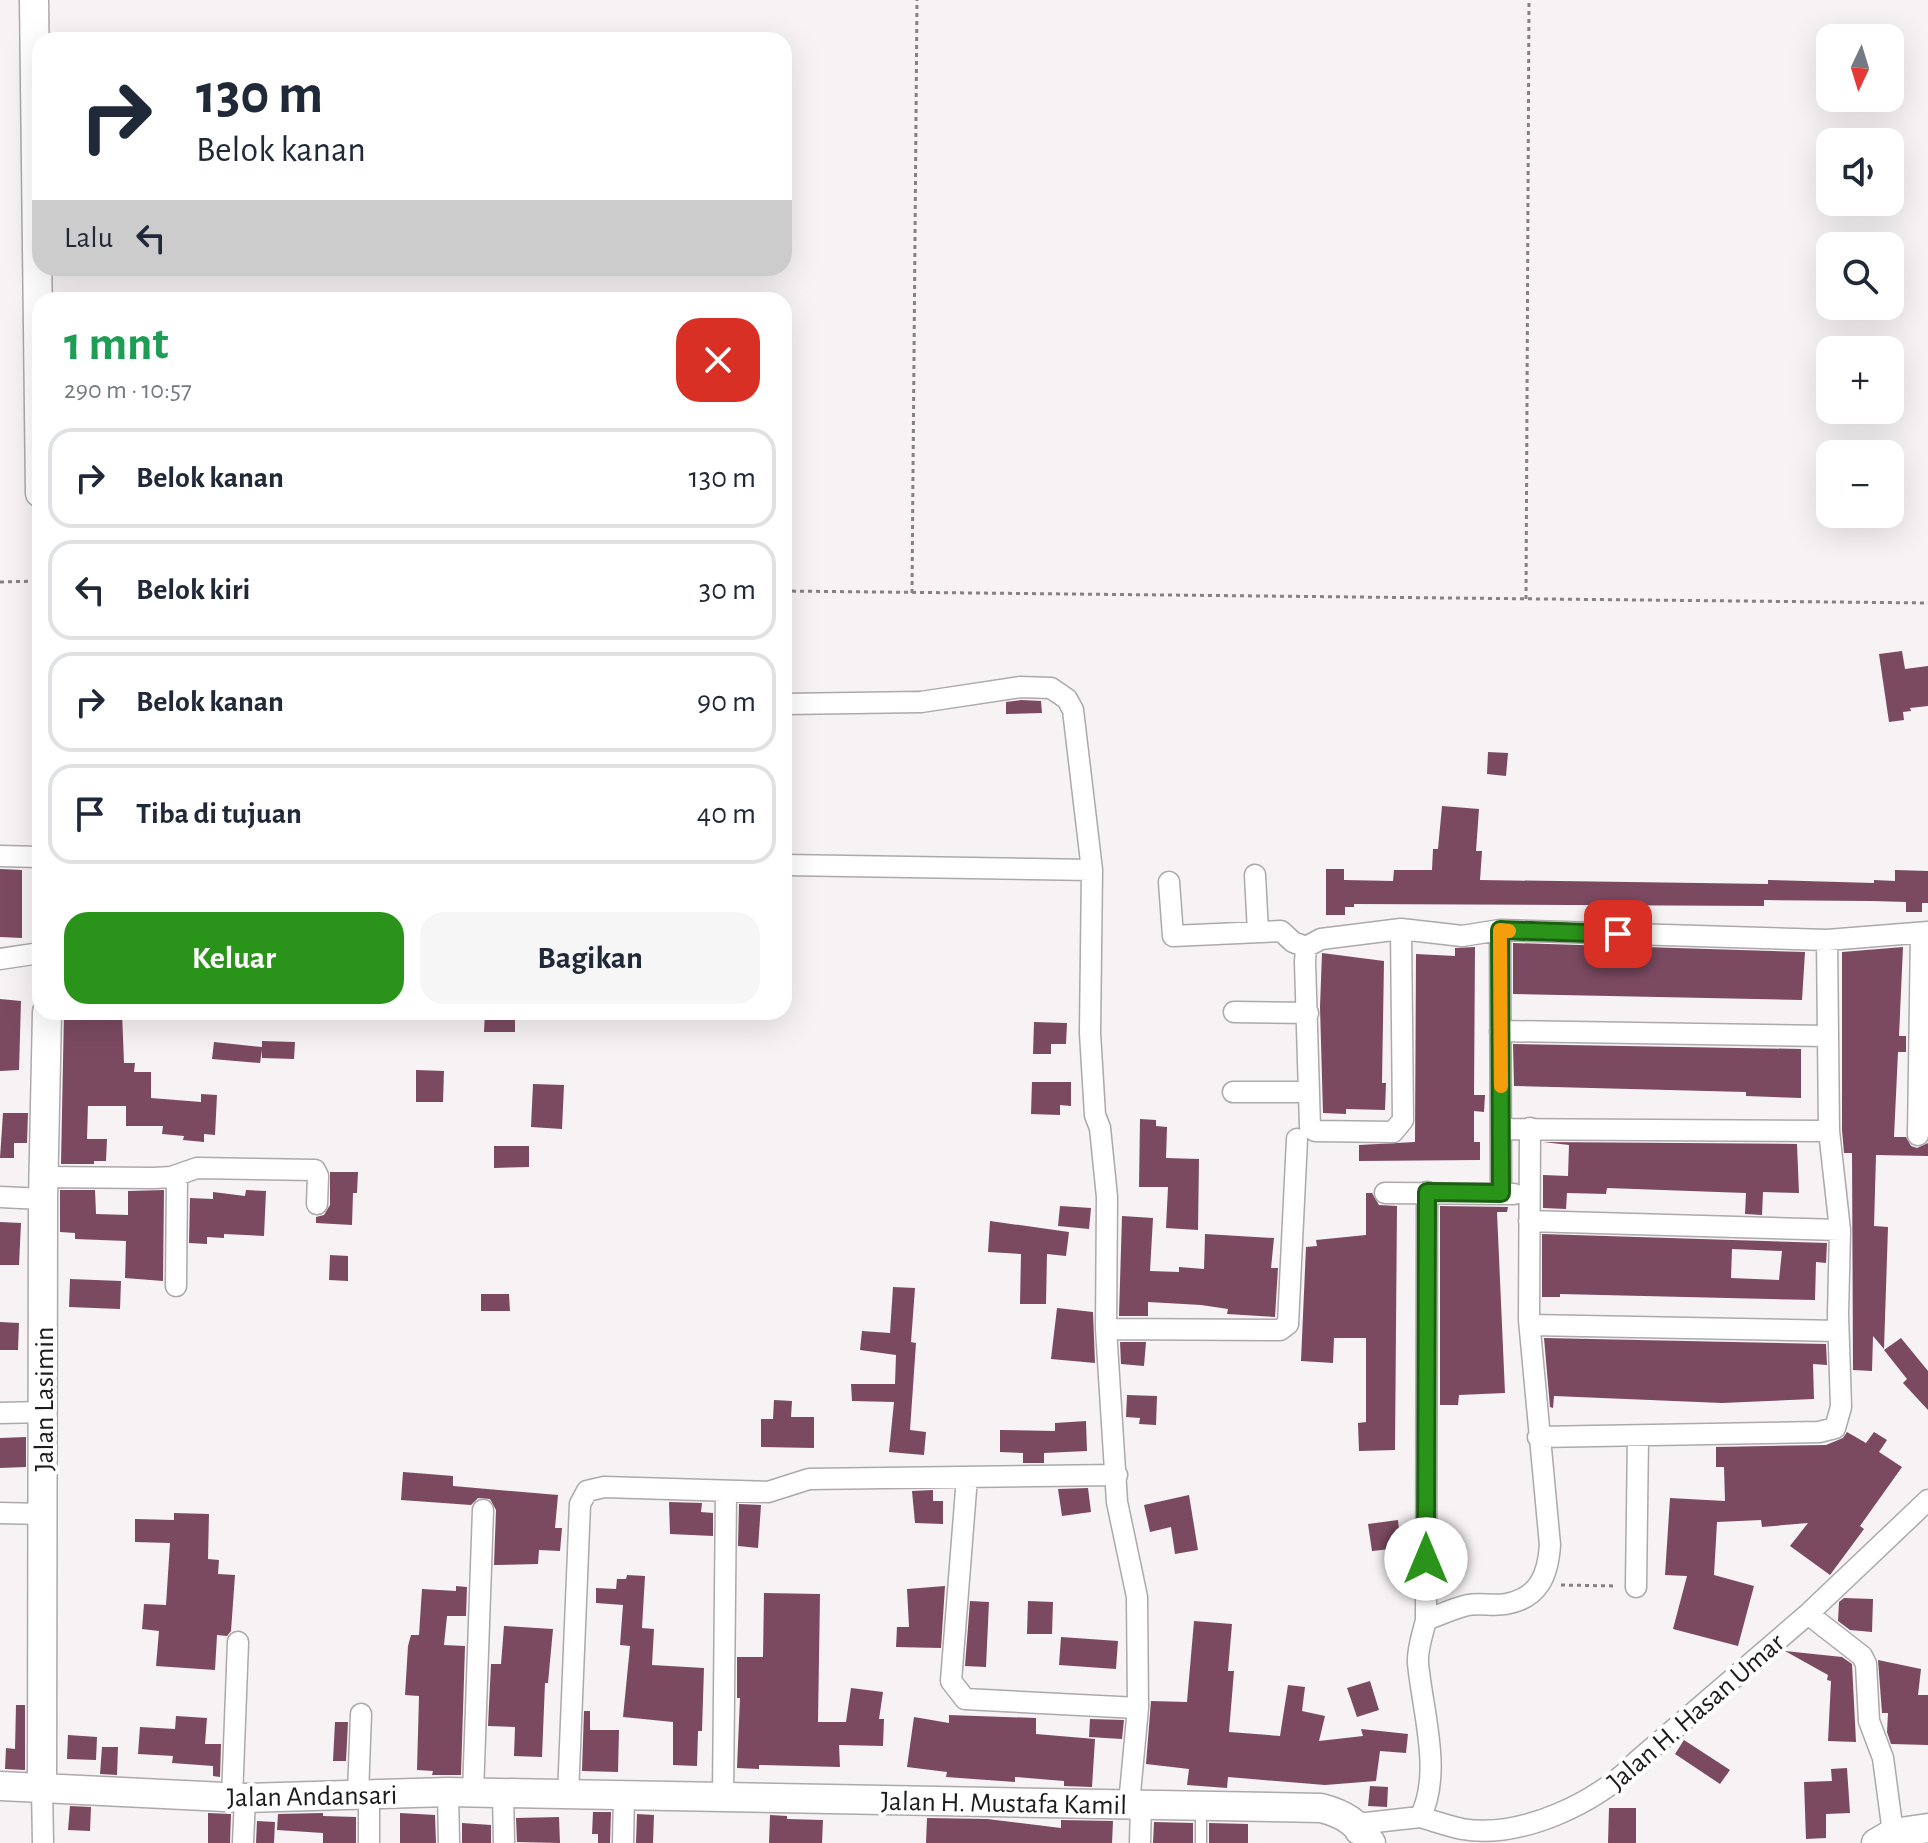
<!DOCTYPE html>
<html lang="id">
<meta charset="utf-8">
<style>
body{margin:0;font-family:"Alegreya Sans",sans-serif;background:#f6f6f7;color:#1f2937;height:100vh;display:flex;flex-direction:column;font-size:30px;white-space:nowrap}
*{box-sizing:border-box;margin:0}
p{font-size:26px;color:#747a83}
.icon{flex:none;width:44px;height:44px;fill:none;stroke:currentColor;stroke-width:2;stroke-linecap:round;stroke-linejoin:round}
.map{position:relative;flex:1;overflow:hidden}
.side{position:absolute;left:32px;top:292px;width:760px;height:728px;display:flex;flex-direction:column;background:#fff;border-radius:24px;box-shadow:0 8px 32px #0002}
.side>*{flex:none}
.guide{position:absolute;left:32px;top:32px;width:760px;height:244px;border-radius:24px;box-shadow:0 8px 32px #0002;background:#fff;color:#1f2937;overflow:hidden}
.needle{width:52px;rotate:184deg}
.fabs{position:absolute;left:1816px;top:24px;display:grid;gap:16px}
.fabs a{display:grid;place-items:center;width:88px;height:88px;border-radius:16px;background:#fff;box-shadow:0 8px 32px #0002;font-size:40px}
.pin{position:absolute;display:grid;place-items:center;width:68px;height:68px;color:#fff;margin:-34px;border-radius:16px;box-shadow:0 4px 12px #0006}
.me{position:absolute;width:88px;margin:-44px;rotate:0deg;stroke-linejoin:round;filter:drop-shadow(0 0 6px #0008)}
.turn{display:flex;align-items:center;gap:28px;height:168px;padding:0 32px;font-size:36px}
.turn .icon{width:104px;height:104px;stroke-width:2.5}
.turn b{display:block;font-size:56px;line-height:68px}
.then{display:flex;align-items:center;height:76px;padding:0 32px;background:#0003;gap:16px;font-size:30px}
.round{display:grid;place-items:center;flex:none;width:84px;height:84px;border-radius:24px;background:#f6f6f7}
.head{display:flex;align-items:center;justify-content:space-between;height:136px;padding:0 32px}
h1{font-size:48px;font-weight:600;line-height:60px;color:#1e9e55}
.cta{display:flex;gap:16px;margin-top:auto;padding:16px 32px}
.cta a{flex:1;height:92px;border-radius:24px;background:#2a931a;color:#fff;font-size:32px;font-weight:600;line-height:92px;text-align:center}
.cta a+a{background:#f6f6f7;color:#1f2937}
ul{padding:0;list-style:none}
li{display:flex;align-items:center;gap:24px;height:100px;margin:0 16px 12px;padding:0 16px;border:4px solid #e0e1e3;border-radius:24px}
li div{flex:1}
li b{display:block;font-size:30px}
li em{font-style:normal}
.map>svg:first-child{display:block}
.building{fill:#7b4a61;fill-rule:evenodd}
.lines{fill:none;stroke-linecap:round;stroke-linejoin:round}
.lane-casing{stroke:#ada8aa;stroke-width:13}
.street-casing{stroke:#ada8aa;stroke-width:23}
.secondary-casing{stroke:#ada8aa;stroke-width:31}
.path{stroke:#868284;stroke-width:3;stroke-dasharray:4 4;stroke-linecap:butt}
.lane{stroke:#fff;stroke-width:10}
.street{stroke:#fff;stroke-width:20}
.secondary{stroke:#fff;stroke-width:28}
.route-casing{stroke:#1b6011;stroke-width:20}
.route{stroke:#2a931a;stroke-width:14}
.slow{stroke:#f59e0b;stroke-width:14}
.labels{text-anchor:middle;stroke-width:8;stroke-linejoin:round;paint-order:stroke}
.street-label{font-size:28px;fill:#1d1b1c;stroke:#fff}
</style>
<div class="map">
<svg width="1928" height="1843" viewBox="0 0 1928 1843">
<rect width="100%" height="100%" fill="#f7f2f4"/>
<path class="building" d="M 1902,651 L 1905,669 L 1928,666 L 1928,706 L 1910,708 L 1911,711 L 1903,712 L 1904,720 L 1889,722 L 1879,654 Z
M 1021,700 L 1041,701 L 1042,713 L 1006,714 L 1006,702 Z
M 1488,752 L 1508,753 L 1506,776 L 1487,774 Z
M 1442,806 L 1479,809 L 1476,851 L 1482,851 L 1480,880 L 1768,884 L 1768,880 L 1874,883 L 1874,880 L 1895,881 L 1895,870 L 1928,871 L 1928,903 L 1922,903 L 1922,912 L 1906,912 L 1906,902 L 1872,901 L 1764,900 L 1764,906 L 1354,904 L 1354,907 L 1345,907 L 1345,915 L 1326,915 L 1326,869 L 1344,869 L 1344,880 L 1393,881 L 1394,870 L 1432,870 L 1433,849 L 1438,849 Z
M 0,869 L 22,870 L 22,938 L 0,937 Z
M 1513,943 L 1805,952 L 1802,1000 L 1513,994 Z
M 1475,947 L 1474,1095 L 1485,1095 L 1484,1112 L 1474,1111 L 1474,1142 L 1480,1142 L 1480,1160 L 1359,1161 L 1359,1145 L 1415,1142 L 1416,954 L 1455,956 L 1455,948 Z
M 1903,947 L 1899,1036 L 1906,1036 L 1906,1052 L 1898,1052 L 1894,1137 L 1906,1137 L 1911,1146 L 1917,1148 L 1928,1143 L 1928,1156 L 1876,1155 L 1874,1226 L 1888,1227 L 1884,1349 L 1873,1336 L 1872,1371 L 1853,1370 L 1852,1153 L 1844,1153 L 1842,1130 L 1842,952 Z
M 1322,953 L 1384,961 L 1382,1083 L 1386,1083 L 1385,1110 L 1346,1109 L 1346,1114 L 1323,1113 L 1320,1007 Z
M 0,999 L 21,1001 L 19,1070 L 0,1071 Z
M 64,1012 L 122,1012 L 124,1063 L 135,1063 L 134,1072 L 151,1072 L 151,1098 L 201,1102 L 201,1094 L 217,1095 L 215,1135 L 204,1134 L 204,1142 L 183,1140 L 184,1136 L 162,1134 L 163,1126 L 126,1126 L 126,1106 L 88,1106 L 87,1139 L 107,1139 L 106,1161 L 94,1161 L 94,1164 L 61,1164 Z
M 485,1012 L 515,1012 L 515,1032 L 484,1032 Z
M 1034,1022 L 1067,1023 L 1066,1044 L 1051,1044 L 1051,1054 L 1033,1054 Z
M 262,1041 L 295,1042 L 294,1059 L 262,1058 L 262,1050 L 260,1063 L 212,1059 L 214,1042 L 262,1047 Z
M 1513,1044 L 1801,1049 L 1801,1098 L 1746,1096 L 1746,1092 L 1514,1086 Z
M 416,1070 L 444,1071 L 443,1102 L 416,1102 Z
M 1032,1082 L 1071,1082 L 1071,1106 L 1060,1105 L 1060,1115 L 1031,1114 Z
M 533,1084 L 564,1085 L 562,1129 L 531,1127 Z
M 3,1113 L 28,1113 L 27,1143 L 14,1143 L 14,1158 L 0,1158 Z
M 1140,1119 L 1156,1120 L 1156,1126 L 1167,1127 L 1166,1158 L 1199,1159 L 1198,1230 L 1166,1228 L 1168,1187 L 1139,1187 Z
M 1543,1142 L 1797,1144 L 1799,1193 L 1763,1192 L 1762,1215 L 1745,1214 L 1746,1193 L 1607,1188 L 1606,1194 L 1567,1193 L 1566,1209 L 1543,1208 L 1543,1175 L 1568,1176 L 1569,1145 Z
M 494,1146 L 529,1146 L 529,1167 L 494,1168 Z
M 330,1172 L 358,1172 L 357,1193 L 353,1193 L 352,1225 L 316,1223 L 316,1217 L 324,1215 L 330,1205 Z
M 60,1190 L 95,1190 L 96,1214 L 128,1215 L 128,1191 L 164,1190 L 163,1281 L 125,1278 L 126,1241 L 75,1239 L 75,1233 L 60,1232 Z
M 246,1190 L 266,1191 L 264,1236 L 224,1234 L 224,1238 L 207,1237 L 207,1244 L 189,1243 L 190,1198 L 213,1199 L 213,1192 L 245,1196 Z
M 1366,1193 L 1372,1193 L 1379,1205 L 1397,1206 L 1395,1450 L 1359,1451 L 1358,1423 L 1366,1422 L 1366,1338 L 1334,1338 L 1333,1363 L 1301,1361 L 1306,1247 L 1317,1246 L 1316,1240 L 1366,1235 Z
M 1060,1206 L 1091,1208 L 1089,1229 L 1058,1226 Z
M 1440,1206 L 1508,1207 L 1507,1212 L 1497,1212 L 1505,1393 L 1459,1395 L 1458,1405 L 1440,1405 Z
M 1122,1216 L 1153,1218 L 1150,1271 L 1179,1272 L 1179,1267 L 1204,1269 L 1205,1234 L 1274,1238 L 1271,1268 L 1278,1268 L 1275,1317 L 1227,1314 L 1228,1309 L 1201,1305 L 1148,1302 L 1148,1316 L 1119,1316 Z
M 990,1221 L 1069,1232 L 1066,1256 L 1047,1254 L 1046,1304 L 1020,1304 L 1021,1254 L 988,1252 Z
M 0,1222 L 21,1223 L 19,1265 L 0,1265 Z
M 1542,1234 L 1827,1243 L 1826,1263 L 1816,1262 L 1815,1300 L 1560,1294 L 1560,1297 L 1542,1297 ZM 1732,1249 L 1782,1251 L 1779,1280 L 1731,1278 Z
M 330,1255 L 348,1256 L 348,1281 L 329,1280 Z
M 70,1279 L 121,1281 L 120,1309 L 69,1307 Z
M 893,1287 L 915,1288 L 911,1342 L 916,1343 L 910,1430 L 926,1432 L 924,1455 L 889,1452 L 894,1402 L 852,1401 L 851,1384 L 895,1384 L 896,1355 L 860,1350 L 862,1331 L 890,1333 Z
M 481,1294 L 509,1294 L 510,1311 L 481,1311 Z
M 1057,1308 L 1093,1312 L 1095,1363 L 1051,1359 Z
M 0,1322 L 19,1323 L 18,1350 L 0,1350 Z
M 1544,1338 L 1826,1344 L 1827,1365 L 1813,1364 L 1814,1399 L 1722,1403 L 1554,1396 L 1553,1408 L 1550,1407 Z
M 1901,1338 L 1928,1371 L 1928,1410 L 1903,1383 L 1907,1379 L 1884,1350 Z
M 1120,1342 L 1146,1342 L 1144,1366 L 1121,1364 Z
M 1127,1395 L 1157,1396 L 1156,1425 L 1139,1424 L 1140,1418 L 1126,1417 Z
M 774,1400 L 792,1401 L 791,1417 L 814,1417 L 814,1448 L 761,1447 L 761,1419 L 773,1419 Z
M 1086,1421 L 1087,1451 L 1044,1453 L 1044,1463 L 1023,1463 L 1023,1453 L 1000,1452 L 1000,1430 L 1055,1431 L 1055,1423 Z
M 1847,1432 L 1866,1443 L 1874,1432 L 1887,1440 L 1879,1452 L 1902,1467 L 1860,1526 L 1864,1529 L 1830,1575 L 1790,1546 L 1808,1523 L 1762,1527 L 1761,1520 L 1717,1522 L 1714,1575 L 1754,1586 L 1738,1646 L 1673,1629 L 1687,1576 L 1665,1575 L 1670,1498 L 1725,1501 L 1724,1467 L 1716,1467 L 1716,1447 L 1826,1445 L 1843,1438 Z
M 26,1437 L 26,1467 L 0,1468 L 0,1438 Z
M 403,1472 L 453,1476 L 453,1486 L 558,1495 L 555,1528 L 562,1528 L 560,1551 L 539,1550 L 538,1564 L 494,1565 L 496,1510 L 490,1499 L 478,1498 L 471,1505 L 401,1500 Z
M 1088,1488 L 1091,1512 L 1062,1516 L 1058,1489 Z
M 933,1490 L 933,1501 L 943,1501 L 943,1524 L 915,1523 L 912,1491 Z
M 1189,1495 L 1198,1550 L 1175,1554 L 1171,1527 L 1150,1532 L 1144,1505 Z
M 669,1502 L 702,1503 L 701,1512 L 713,1513 L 713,1536 L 670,1534 Z
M 739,1504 L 761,1505 L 758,1548 L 738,1546 Z
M 174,1513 L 209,1514 L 208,1559 L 219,1560 L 218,1574 L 235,1575 L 231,1631 L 227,1636 L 217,1635 L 215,1670 L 156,1666 L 159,1631 L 142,1629 L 144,1604 L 166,1605 L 170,1543 L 135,1542 L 135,1519 L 174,1520 Z
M 1398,1520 L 1401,1548 L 1372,1551 L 1368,1524 Z
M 627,1575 L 645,1576 L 642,1628 L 654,1629 L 652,1665 L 704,1668 L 702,1731 L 698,1731 L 697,1766 L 673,1765 L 673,1722 L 623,1717 L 630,1646 L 620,1645 L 623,1605 L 596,1603 L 596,1588 L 616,1589 L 617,1579 L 626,1579 Z
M 456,1586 L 467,1587 L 466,1616 L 447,1616 L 444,1645 L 465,1646 L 461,1775 L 432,1775 L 433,1771 L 417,1770 L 419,1696 L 405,1695 L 408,1646 L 411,1635 L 419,1635 L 422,1589 L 456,1591 Z
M 945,1586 L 941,1648 L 896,1647 L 897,1627 L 909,1627 L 907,1589 Z
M 764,1593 L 820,1594 L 818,1722 L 846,1722 L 851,1688 L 883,1692 L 879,1719 L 884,1719 L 883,1746 L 839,1745 L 840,1767 L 759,1765 L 759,1769 L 737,1768 L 740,1698 L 737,1698 L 737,1657 L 763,1657 Z
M 1844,1598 L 1873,1599 L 1872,1632 L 1850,1630 L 1838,1621 L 1839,1602 Z
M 970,1601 L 989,1602 L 986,1667 L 965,1666 Z
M 1028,1601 L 1053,1602 L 1052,1634 L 1027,1634 Z
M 1194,1621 L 1232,1624 L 1228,1671 L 1234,1671 L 1229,1732 L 1280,1736 L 1288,1685 L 1305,1687 L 1302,1711 L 1325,1716 L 1319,1741 L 1363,1736 L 1361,1729 L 1408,1734 L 1406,1753 L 1380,1751 L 1376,1781 L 1325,1785 L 1228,1777 L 1227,1788 L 1187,1785 L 1189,1769 L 1146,1764 L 1151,1701 L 1187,1702 Z
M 504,1626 L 553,1629 L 548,1683 L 545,1683 L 542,1757 L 514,1756 L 515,1727 L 488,1726 L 491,1664 L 501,1664 Z
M 1061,1637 L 1118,1641 L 1116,1669 L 1059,1665 Z
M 1785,1651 L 1842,1657 L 1852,1664 L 1856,1742 L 1828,1741 L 1831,1681 L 1827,1680 L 1828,1675 Z
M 1878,1660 L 1921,1669 L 1918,1695 L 1928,1695 L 1928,1745 L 1891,1744 L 1887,1732 L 1888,1713 L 1882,1713 Z
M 1370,1681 L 1379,1710 L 1357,1717 L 1347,1688 Z
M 16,1705 L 25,1705 L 25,1770 L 5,1769 L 6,1748 L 15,1749 Z
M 584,1711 L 590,1711 L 590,1730 L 619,1730 L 618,1772 L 582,1771 Z
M 949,1715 L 1036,1718 L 1036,1734 L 1095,1739 L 1092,1787 L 1064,1786 L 1064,1781 L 1015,1777 L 1015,1782 L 946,1777 L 947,1772 L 907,1767 L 914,1717 L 949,1723 Z
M 176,1716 L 207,1718 L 205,1744 L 221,1744 L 220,1777 L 213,1776 L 213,1766 L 172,1763 L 173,1756 L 138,1754 L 140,1727 L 175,1729 Z
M 1090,1719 L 1124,1720 L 1122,1739 L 1089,1737 Z
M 335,1722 L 348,1722 L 346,1761 L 333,1761 Z
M 68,1735 L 97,1737 L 96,1760 L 67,1759 Z
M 1684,1740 L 1730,1770 L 1720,1784 L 1675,1754 Z
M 102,1747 L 118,1747 L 117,1775 L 100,1774 Z
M 1847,1768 L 1850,1813 L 1826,1814 L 1826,1838 L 1806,1839 L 1804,1782 L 1832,1781 L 1831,1769 Z
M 1370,1786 L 1388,1787 L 1387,1807 L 1368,1806 Z
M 70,1806 L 91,1807 L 90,1831 L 68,1830 Z
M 1609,1808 L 1636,1808 L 1636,1843 L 1608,1843 Z
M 593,1812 L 611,1812 L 610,1843 L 598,1843 L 598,1834 L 592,1834 Z
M 208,1813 L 231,1814 L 230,1843 L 208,1843 Z
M 323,1813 L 323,1816 L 356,1817 L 356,1843 L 323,1843 L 323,1833 L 277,1830 L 278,1814 Z
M 400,1813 L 435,1815 L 436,1843 L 400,1843 Z
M 637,1814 L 654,1815 L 653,1843 L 636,1843 Z
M 770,1815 L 787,1816 L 787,1819 L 823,1820 L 822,1843 L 769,1843 Z
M 559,1817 L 560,1843 L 517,1842 L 516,1818 Z
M 927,1818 L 987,1819 L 1061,1828 L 1061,1820 L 1113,1821 L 1112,1843 L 926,1843 Z
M 257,1821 L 275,1822 L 274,1843 L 256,1843 Z
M 1154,1822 L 1193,1823 L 1193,1843 L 1153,1843 Z
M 462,1823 L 491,1825 L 491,1843 L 462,1843 Z
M 1209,1823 L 1248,1824 L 1248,1843 L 1209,1843 Z"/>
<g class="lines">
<defs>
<path id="lane" d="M 1201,1843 L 1201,1806"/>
<path id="street" d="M 784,704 L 921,702 L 1020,687 L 1051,688 L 1067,699 L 1073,710 L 1092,870 L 1090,1033 L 1095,1115 L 1100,1128 L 1107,1197 L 1106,1329 L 1117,1502 L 1137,1597 L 1138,1708 L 1129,1804
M 0,856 L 40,857
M 784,865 L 1092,870
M 1255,875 L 1258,932
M 1169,882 L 1173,936 L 1281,931 L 1293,942 L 1306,947
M 1401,929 L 1403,1120 L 1393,1132 L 1315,1131 L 1310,1127 L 1305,962 L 1306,947 L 1321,939 L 1401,929 L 1462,936 L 1500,930 L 1827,940 L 1928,932
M 1500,930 L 1501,1193
M 0,959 L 40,953
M 1234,1012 L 1308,1013
M 1500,1031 L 1826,1036
M 1233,1092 L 1309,1092
M 1501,1129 L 1829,1131
M 1918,1135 L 1921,933
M 43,1177 L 154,1178 L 171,1177 L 197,1168 L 315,1170 L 318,1176 L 317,1204
M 1385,1193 L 1514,1194
M 0,1197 L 43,1199
M 1529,1221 L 1840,1230
M 176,1286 L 177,1175
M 1530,1325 L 1838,1331
M 1106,1329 L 1280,1330 L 1288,1324 L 1297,1139
M 0,1413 L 43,1412
M 1538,1437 L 1819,1432 L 1835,1428 L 1841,1407 L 1838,1314 L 1840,1230 L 1829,1131 L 1827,940
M 967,1477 L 951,1681 L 965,1699 L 1138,1708
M 0,1513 L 43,1514
M 1636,1587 L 1638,1436
M 1808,1614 L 1862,1656 L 1866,1664 L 1869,1721 L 1883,1758 L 1893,1833
M 1426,1620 L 1427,1192
M 42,1787 L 43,1843
M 448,1792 L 449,1843
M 473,1793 L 483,1510
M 503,1793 L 504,1843
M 358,1794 L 361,1714
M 568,1795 L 580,1504 L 587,1491 L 604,1487 L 768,1492 L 809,1479 L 1117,1475
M 723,1796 L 726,1492
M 232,1798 L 238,1642
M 1420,1817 C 1434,1821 1448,1826 1462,1829 C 1520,1839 1598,1803 1636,1762 L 1808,1614 L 1928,1500
M 1356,1833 L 1357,1824 L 1420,1817 C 1443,1774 1422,1709 1418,1663 C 1417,1649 1423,1633 1426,1620 C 1440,1615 1454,1608 1468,1605 C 1480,1603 1494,1606 1506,1604 C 1539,1598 1548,1575 1550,1545 L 1529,1320 L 1530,1128
M 243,1843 L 245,1798
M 369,1843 L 369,1794
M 623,1843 L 624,1794
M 1140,1843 L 1141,1804"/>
<path id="secondary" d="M 34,0 L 40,493
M 0,1786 L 245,1798 L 448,1792 L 1321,1808 C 1345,1814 1357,1823 1371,1843
M 42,1787 L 43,1199 L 47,1012
M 1876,1843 L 1893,1833 L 1928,1828"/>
</defs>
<use href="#lane" class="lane-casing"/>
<use href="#street" class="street-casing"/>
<use href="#secondary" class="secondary-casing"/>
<path class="path" d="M 0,582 L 40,581
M 784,591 L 1928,603
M 912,593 L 917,0
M 1526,599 L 1529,0
M 1561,1585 L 1617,1586"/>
<use href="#lane" class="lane"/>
<use href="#street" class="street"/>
<use href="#secondary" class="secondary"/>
</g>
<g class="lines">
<defs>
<path id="route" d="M 1426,1559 L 1427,1192 L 1501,1193 L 1500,930 L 1618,934"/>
</defs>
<use href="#route" class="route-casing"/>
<use href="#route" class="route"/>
<path class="slow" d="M 1501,1086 L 1500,930 L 1509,931"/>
</g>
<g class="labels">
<g class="street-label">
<text transform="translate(43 1399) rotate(-90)" y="10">Jalan Lasimin</text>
<text transform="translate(1695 1711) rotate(-41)" y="10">Jalan H. Hasan Umar</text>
<text transform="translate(312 1795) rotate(-1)" y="10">Jalan Andansari</text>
<text transform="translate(1004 1802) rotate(1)" y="10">Jalan H. Mustafa Kamil</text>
</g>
</g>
</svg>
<div class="fabs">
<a><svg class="needle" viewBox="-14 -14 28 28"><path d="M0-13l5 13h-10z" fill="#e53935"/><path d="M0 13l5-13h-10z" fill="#747a83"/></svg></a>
<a><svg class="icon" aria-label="sound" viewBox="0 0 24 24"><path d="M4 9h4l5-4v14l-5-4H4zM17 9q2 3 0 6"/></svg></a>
<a><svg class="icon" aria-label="search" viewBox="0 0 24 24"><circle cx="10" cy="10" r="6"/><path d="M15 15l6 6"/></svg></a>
<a>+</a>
<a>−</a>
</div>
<div class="pin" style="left:1618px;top:934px;background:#d93025"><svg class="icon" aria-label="arrive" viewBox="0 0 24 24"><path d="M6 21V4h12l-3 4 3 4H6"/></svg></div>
<svg class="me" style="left:1426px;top:1559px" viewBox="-20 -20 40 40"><circle r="19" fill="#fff"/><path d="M0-13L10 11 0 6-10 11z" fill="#2a931a"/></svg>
<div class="guide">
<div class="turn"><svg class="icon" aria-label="right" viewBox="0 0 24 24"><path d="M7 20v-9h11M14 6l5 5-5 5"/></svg><div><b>130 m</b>Belok kanan</div></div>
<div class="then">Lalu<svg class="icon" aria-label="left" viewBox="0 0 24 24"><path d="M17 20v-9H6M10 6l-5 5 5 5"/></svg></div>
</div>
<section class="side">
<div class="head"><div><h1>1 mnt</h1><p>290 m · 10:57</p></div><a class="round" style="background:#d93025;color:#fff"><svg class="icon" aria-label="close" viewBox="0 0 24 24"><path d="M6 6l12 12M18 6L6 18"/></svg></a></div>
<ul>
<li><svg class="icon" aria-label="right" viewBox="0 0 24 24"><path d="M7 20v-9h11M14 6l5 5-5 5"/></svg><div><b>Belok kanan</b></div><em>130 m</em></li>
<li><svg class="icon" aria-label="left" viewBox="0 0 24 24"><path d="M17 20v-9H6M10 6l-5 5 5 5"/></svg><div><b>Belok kiri</b></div><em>30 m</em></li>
<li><svg class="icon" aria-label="right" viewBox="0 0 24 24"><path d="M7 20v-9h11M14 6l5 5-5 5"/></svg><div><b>Belok kanan</b></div><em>90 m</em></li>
<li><svg class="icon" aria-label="arrive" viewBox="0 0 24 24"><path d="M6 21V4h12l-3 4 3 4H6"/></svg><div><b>Tiba di tujuan</b></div><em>40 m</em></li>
</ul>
<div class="cta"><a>Keluar</a><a>Bagikan</a></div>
</section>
</div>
